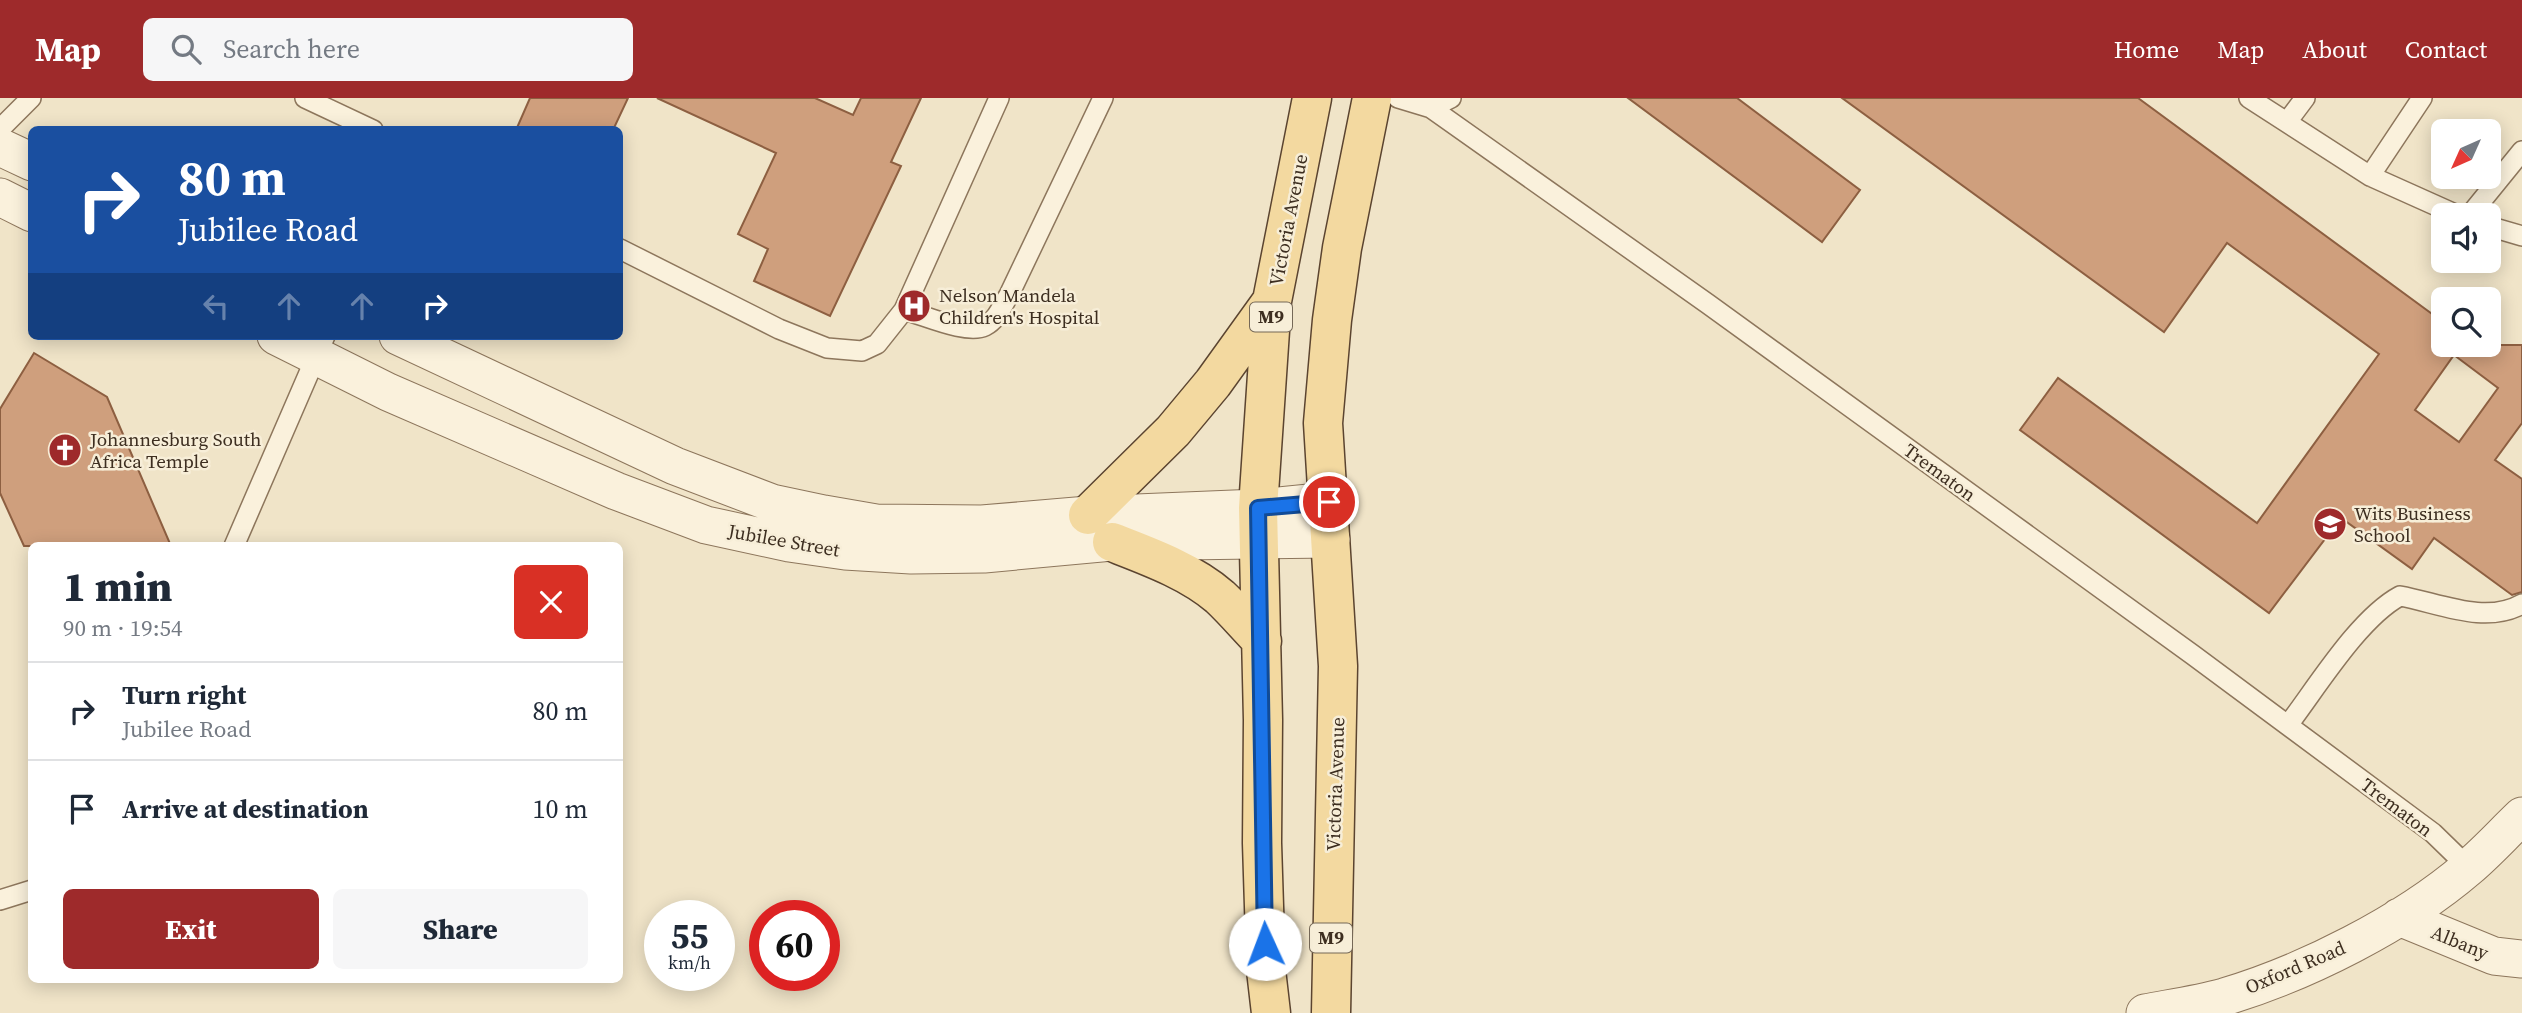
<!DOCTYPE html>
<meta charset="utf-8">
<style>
body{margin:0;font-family:"Source Serif 4",serif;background:#f6f6f7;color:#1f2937;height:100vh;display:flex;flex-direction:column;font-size:26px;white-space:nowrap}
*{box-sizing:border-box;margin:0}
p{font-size:23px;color:#747a83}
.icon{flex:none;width:38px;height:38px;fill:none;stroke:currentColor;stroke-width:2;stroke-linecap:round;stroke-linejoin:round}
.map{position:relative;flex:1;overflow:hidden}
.panel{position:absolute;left:28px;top:444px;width:595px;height:441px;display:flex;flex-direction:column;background:#fff;border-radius:10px;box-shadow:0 4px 18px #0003}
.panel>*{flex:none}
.top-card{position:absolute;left:28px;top:28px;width:595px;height:214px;border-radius:10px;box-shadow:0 4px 18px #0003;background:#1a4fa0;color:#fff;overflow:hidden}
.needle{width:46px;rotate:225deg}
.tools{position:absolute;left:2431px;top:21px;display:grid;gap:14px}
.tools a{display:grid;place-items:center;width:70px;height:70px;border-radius:10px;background:#fff;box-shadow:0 4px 18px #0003;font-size:35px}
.speed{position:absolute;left:644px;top:802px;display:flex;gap:14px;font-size:35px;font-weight:700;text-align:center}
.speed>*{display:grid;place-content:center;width:91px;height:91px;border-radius:50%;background:#fff;box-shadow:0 4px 18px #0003;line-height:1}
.speed small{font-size:18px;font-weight:400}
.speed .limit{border:10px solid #d22;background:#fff;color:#111}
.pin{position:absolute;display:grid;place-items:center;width:60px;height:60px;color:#fff;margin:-30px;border:4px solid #fff;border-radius:50%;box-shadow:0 2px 7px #0007}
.me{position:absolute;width:77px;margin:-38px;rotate:358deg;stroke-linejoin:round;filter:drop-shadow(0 0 5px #0008)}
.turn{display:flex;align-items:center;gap:24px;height:147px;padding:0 35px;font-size:32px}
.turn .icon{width:91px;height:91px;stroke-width:2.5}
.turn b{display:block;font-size:49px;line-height:60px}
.lanes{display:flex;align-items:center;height:66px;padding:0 35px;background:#0003;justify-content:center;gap:35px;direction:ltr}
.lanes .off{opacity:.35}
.round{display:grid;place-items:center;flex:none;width:74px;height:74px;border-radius:10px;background:#f6f6f7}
.overview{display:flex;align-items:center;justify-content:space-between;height:119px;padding:0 35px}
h1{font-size:42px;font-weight:800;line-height:52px}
.button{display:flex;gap:14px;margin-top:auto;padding:14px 35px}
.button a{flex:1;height:80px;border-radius:10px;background:#9e2a2b;color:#fff;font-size:28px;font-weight:800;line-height:80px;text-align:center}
.button a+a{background:#f6f6f7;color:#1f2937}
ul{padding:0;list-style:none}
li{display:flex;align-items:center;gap:21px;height:98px;padding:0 35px;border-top:2px solid #e0e1e3}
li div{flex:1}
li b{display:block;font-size:26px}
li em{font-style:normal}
header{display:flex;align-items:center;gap:42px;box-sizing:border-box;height:98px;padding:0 35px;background:#9e2a2b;color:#fff}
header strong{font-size:33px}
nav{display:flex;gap:38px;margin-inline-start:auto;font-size:24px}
.search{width:490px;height:63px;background:#f6f6f7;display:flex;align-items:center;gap:18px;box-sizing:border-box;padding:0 24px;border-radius:10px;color:#747a83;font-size:26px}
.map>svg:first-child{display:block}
.building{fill:#cf9f7d;stroke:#8d5f41;stroke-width:2;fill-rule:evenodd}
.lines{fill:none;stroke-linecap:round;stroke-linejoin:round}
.lane-casing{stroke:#8d765c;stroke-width:22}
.street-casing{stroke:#8d765c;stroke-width:39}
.primary-casing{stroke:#5b4430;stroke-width:41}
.lane{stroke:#faf1dc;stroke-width:19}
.street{stroke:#faf1dc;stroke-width:37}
.primary{stroke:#f3d9a0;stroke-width:38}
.route-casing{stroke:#114b97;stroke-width:18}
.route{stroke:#1a73e8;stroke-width:12}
.labels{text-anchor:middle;stroke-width:5;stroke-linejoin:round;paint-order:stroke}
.shield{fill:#f7eed8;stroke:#756857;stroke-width:2}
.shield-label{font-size:18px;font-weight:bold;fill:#3d2e20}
.street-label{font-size:19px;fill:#3d2e20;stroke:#f7eed8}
.poi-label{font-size:19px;fill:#3d2e20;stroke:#f7eed8;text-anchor:start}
</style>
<header>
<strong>Map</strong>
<div class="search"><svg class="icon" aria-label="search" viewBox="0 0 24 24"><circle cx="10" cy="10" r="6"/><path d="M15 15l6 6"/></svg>Search here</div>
<nav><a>Home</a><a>Map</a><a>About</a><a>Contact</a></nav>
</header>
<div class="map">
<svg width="2522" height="915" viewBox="0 0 2522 915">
<rect width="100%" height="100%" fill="#f0e4c8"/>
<path class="building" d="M 530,0 L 628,0 L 613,32 L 516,32 Z
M 657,0 L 815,0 L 853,17 L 861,0 L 921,0 L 891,64 L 901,68 L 830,218 L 754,183 L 768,151 L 738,136 L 776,55 Z
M 1628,0 L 1737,0 L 1860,92 L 1822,144 Z
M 1842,0 L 2138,0 L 2443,224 L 2443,247 L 2522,247 L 2522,325 L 2495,362 L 2522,381 L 2522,494 L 2512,497 L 2434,440 L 2412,471 L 2341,420 L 2269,515 L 2020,332 L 2058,280 L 2257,425 L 2379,256 L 2227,145 L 2164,234 ZM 2454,257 L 2498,290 L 2459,344 L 2415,312 Z
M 34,255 L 107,299 L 171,448 L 24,448 L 0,395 L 0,311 Z"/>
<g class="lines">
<defs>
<path id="lane" d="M 305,0 L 373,32
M 1398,0 L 1431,10 L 1708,206 L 2193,557 L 2433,735 L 2469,770
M 2249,0 L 2370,78 L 2457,117
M 1431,10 L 1451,0
M 2287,24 L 2305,0
M 0,31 L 31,0
M 2370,78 L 2422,0
M 2470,117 L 2522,53
M 2488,128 L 2522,138
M 620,151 L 779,231 L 827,250 L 862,253 L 877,246 L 904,212 L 999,0
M 904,212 C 924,217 967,237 985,228 C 997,222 1002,208 1009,197 L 1103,0
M 234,448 L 325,238
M 2288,627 C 2317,589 2359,520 2400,498 C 2439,505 2485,527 2522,506
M 0,802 L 32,792"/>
<path id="street" d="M 0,49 L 32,64
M 0,99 L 32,115
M 276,238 L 388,294 L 616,393 L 706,427 L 789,445 L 845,453 L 911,457 L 984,456 L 1112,444 L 1331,441
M 398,238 L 675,368 L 772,405 L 824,416 L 876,425 L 982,426 L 1088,417 L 1258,410 L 1329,403
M 2399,819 L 2494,858 L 2522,861
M 2145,915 C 2171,910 2198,906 2224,899 C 2305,875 2404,825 2468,770 C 2487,754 2504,735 2522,718"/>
<path id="primary" d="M 1088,417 L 1173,333 L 1213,285 L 1272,203
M 1112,444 C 1148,458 1190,473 1220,499 C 1235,513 1248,529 1262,543
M 1271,915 L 1266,872 L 1262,745 L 1263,622 L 1258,410 L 1272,203 L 1312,0
M 1331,915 L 1338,568 L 1323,325 L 1332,222 L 1342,150 L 1372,0"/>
</defs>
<use href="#lane" class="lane-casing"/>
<use href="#street" class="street-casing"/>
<use href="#primary" class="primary-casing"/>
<use href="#lane" class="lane"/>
<use href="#street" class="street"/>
<use href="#primary" class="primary"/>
</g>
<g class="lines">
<defs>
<path id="route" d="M 1265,846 L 1258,410 L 1329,404"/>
</defs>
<use href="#route" class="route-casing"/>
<use href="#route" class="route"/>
</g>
<defs>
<symbol id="hospital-disc" viewBox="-11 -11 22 22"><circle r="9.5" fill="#9e2a2b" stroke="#f7eed8"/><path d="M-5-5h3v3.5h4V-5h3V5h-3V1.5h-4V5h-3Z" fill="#fff"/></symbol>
<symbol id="church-disc" viewBox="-11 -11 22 22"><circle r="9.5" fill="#9e2a2b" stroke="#f7eed8"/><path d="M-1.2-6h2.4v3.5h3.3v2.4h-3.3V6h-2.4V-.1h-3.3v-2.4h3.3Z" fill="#fff"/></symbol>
<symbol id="university-disc" viewBox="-11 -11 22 22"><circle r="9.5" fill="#9e2a2b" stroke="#f7eed8"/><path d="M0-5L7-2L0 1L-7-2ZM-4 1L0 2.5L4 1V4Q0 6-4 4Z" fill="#fff"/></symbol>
</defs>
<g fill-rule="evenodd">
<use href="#hospital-disc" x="895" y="189" width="38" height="38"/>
<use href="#church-disc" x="46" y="333" width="38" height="38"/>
<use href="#university-disc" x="2311" y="407" width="38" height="38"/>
</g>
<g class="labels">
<g class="shield">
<rect x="1250" y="204.5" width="42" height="29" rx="5"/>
<rect x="1310" y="825.5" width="42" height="29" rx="5"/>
</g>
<g class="shield-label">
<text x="1271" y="225">M9</text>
<text x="1331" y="846">M9</text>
</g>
<g class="street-label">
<text transform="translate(1288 122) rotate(-79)" y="7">Victoria Avenue</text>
<text transform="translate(1940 374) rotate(36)" y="7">Trematon</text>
<text transform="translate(784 442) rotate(10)" y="7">Jubilee Street</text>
<text transform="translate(1335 686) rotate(-88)" y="7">Victoria Avenue</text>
<text transform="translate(2397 709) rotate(37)" y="7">Trematon</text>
<text transform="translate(2460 844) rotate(22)" y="7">Albany</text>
<text transform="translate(2295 869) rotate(-23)" y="7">Oxford Road</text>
</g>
<g class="poi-label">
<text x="939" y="204">Nelson Mandela<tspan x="939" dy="22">Children's Hospital</tspan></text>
<text x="90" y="348">Johannesburg South<tspan x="90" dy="22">Africa Temple</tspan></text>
<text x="2354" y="422">Wits Business<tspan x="2354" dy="22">School</tspan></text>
</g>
</g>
</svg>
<div class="tools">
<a><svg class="needle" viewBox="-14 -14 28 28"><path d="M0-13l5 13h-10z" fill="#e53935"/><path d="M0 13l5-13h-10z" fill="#747a83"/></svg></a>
<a><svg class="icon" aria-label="sound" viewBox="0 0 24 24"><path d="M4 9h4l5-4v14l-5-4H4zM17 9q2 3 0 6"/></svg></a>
<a><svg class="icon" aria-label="search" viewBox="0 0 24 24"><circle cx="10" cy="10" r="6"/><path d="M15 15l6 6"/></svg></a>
</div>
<div class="speed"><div>55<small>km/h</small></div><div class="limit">60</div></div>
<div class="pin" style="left:1329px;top:404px;background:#d93025"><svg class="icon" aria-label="arrive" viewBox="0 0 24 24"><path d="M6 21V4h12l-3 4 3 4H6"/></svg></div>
<svg class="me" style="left:1265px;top:846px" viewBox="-20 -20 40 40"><circle r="19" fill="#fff"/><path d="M0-13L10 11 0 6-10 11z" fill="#1a73e8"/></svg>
<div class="top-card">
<div class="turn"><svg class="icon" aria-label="right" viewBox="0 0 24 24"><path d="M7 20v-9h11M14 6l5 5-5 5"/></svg><div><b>80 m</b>Jubilee Road</div></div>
<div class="lanes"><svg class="icon off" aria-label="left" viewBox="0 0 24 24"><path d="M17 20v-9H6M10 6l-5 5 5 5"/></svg><svg class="icon off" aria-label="ahead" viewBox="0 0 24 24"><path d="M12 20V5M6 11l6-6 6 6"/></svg><svg class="icon off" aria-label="ahead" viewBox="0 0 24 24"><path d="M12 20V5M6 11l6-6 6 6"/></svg><svg class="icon" aria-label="right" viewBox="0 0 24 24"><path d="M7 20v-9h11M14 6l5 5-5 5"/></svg></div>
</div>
<section class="panel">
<div class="overview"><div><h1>1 min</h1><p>90 m · 19:54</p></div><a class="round" style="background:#d93025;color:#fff"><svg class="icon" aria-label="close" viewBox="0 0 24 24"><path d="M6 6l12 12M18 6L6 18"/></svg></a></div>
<ul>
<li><svg class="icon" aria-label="right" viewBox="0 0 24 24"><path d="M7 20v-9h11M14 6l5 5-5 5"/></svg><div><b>Turn right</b><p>Jubilee Road</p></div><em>80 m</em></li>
<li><svg class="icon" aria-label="arrive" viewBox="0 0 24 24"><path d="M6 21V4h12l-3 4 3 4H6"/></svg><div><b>Arrive at destination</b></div><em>10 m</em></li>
</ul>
<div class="button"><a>Exit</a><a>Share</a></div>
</section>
</div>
